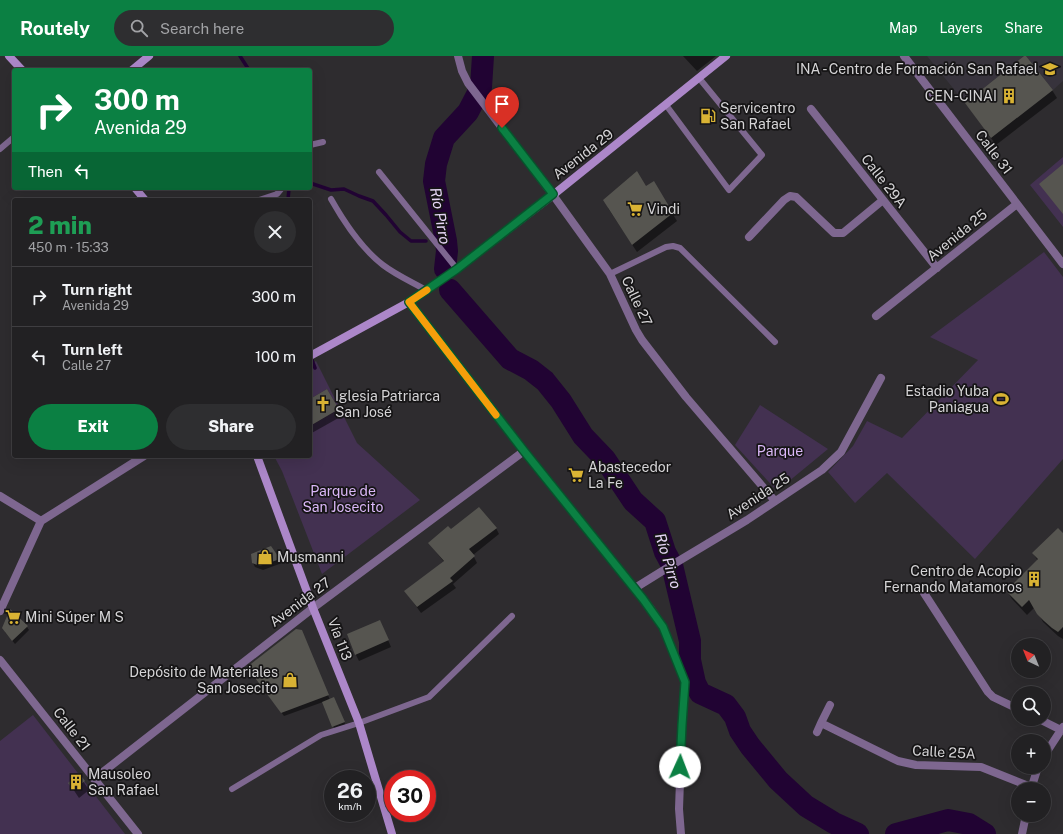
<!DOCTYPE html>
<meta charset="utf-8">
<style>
body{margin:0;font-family:"Public Sans",sans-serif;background:#2e2e30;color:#f1f3f6;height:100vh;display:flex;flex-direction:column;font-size:15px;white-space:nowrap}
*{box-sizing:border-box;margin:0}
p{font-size:13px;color:#a2a3a6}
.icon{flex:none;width:22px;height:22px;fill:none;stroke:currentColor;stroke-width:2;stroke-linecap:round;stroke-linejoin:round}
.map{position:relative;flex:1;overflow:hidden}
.side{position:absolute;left:12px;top:142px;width:300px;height:260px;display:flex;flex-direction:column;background:#222123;border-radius:4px;box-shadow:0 4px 16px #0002,0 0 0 1px #3f3e41}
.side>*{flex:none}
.guide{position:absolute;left:12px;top:12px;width:300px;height:122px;border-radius:4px;box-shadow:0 4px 16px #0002,0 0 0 1px #3f3e41;background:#0b8043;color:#fff;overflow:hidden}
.needle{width:26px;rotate:317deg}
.fabs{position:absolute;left:1011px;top:582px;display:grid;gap:8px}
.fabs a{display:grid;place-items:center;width:40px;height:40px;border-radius:50%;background:#222123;box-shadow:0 4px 16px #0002,0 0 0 1px #3f3e41;font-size:20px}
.speed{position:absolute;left:324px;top:714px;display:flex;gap:8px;font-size:20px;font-weight:700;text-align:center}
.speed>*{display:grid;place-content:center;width:52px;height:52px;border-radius:50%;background:#222123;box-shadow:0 4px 16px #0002,0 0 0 1px #3f3e41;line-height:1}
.speed small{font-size:10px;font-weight:400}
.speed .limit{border:6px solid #d22;background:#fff;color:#111}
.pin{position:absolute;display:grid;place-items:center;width:34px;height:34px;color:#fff;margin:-41px -17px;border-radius:50% 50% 50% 0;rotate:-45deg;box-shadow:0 0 4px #0007}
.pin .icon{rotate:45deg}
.me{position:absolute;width:44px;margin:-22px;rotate:2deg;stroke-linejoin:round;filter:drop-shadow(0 0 3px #0008)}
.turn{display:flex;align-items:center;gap:14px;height:84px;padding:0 16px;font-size:18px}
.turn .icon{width:52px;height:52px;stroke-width:2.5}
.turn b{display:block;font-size:28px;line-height:34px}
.then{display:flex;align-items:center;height:38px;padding:0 16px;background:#0003;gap:8px;font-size:15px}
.round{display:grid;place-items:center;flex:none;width:42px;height:42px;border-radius:21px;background:#2e2e30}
.head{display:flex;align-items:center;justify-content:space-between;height:68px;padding:0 16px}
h1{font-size:24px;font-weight:800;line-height:30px;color:#1e9e55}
.primary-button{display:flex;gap:8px;margin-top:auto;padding:8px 16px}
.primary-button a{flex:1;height:46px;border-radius:24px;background:#0b8043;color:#fff;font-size:16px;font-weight:800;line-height:46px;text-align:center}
.primary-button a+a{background:#2e2e30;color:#f1f3f6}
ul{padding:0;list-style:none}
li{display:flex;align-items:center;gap:12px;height:60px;padding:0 16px;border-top:1px solid #3f3e41}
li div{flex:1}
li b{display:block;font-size:15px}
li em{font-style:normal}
header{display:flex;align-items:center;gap:24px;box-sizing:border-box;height:56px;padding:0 20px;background:#0b8043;color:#fff}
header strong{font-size:19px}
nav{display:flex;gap:22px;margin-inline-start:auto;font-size:14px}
.search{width:280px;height:36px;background:#2e2e30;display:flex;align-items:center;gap:10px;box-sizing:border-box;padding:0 14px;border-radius:22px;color:#a2a3a6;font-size:15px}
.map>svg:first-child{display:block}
.built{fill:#37333c}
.green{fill:#433151}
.shadow{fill:#0007}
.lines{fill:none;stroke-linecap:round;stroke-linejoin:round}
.stream{stroke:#210333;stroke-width:3.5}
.river{stroke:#210333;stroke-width:22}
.building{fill:#565550}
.lane{stroke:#7e6790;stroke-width:6}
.street{stroke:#7e6790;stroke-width:8}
.secondary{stroke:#ac87c9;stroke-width:8}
.route-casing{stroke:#07532c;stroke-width:10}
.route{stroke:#0b8043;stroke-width:7}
.slow{stroke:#f59e0b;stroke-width:7}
.labels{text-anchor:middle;stroke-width:3.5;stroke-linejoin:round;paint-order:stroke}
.poi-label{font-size:14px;fill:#d5d4d6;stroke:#161516;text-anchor:start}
.street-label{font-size:14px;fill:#d5d4d6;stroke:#161516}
.park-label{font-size:14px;fill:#dab7f7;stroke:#161516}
.water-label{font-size:15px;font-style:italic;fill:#e5d4f5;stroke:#161516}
</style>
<header>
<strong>Routely</strong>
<div class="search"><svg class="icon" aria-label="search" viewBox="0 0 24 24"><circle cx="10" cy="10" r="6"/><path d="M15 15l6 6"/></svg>Search here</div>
<nav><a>Map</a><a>Layers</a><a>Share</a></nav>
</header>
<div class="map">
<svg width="1063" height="778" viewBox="0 0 1063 778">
<rect width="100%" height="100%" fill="#2e2c2f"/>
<path class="built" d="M 927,0 L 1024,0 L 965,47 Z
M 1026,0 L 1063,0 L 1063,25 L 1053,34 Z"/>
<path class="green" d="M 1063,101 L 1063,171 L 1030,129 Z
M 1044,196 L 1063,221 L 1063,403 L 975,503 L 887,417 L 855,447 L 828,416 L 853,390 L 867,365 L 902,382 L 978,304 L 930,281 Z
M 316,305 L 357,387 L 420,444 L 322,518 L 282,415 L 274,400 L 310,400 L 310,370 L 339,353 L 327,333 L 310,343 L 310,309 Z
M 760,349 L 828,393 L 777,435 L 735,389 Z
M 33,659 L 125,778 L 0,778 L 0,685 Z"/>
<path class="shadow" d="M 683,0 L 716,0 L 697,15 Z
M 1052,34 L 1057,42 L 996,89 L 966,47 Z
M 653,126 L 677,165 L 637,196 L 608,152 L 646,132 Z
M 327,334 L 342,360 L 310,378 L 310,344 Z
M 496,472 L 499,478 L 473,499 L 477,507 L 453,528 L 456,532 L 421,557 L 405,535 L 444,506 L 430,488 L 451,474 Z
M 1063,479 L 1063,583 L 1058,580 L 1043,566 L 1035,551 L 1027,559 L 1012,543 L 1007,535 L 1038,505 L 1033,497 Z
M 271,491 L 282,507 L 263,514 L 255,511 L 253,507 Z
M 380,565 L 391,591 L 359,605 L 356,599 L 349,578 Z
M 27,571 L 29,574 L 15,588 L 5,576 Z
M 303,579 L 330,644 L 336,646 L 346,670 L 335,674 L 323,646 L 284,660 L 250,615 Z
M 79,719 L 89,734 L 79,742 L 69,727 Z"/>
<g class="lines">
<path class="stream" d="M 240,0 L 249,14
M 310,127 L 331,134 L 344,133 L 359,140 L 373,145 L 386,159 L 400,176 L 411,185 L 426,185
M 288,144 L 289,132
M 441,191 L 447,195
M 310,299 L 315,312"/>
<path class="river" d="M 445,213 L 447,195 L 446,185 L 434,125 L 436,108 L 444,82 L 468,56 L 481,31 L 483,0
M 450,234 L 510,303 L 531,314 L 545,325 L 561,345 L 583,380 L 605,403 L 633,445 L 655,465 L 665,496 L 672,509 L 690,585 L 690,604 L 695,627 L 700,637 L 726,649 L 735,661 L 740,675 L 750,690 L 778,724 L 806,750 L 834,767 L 858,778
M 896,778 L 948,764 L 969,768 L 985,778"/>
</g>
<path class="building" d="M 1024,0 L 1026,0 L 1053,34 L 991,82 L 965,47 Z
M 1063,108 L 1063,158 L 1039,128 Z
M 637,115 L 646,130 L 654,125 L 673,157 L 632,189 L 603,144 Z
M 327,333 L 339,353 L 310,370 L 310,343 Z
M 479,451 L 497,472 L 469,493 L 475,500 L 450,522 L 453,525 L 417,551 L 404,535 L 444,505 L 428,487 L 448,470 L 451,473 Z
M 1058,472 L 1063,477 L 1063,571 L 1058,576 L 1052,572 L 1044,565 L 1037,558 L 1029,544 L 1022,551 L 1006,535 L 1038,503 L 1032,497 Z
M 271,490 L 280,503 L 260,510 L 252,507 L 251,498 Z
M 10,553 L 28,570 L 12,585 L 2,572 Z
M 380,564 L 389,584 L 355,599 L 347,578 Z
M 296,573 L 302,574 L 329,639 L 281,657 L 247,611 Z
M 334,641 L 345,666 L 332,671 L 322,646 Z
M 79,717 L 85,725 L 73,734 L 68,727 Z"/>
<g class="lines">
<path class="lane" d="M 666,49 L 729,134 L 762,99 L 699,22
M 310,89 L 323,86
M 0,93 L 14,81
M 379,116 L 457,213
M 331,143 C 344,166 362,193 383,209 C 396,219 412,226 426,234
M 259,144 L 277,138 L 282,132
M 610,218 L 666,191 L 673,190 L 680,192 L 775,286
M 232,733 L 321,679 L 359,667 L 429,641 L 512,560"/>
<path class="street" d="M 458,0 L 462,15 L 468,27 L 553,139 L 610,218 L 636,274 L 642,284 L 686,341 L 775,445
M 904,0 L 1063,208
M 811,53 L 937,212
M 749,181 L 784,144 L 790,140 L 796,141 L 834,177 L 843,177 L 883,144
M 409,246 L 524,395 L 651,553 L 663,571 L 685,626 L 682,669 L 679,753 L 681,778
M 876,260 L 1017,148
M 0,440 L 41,465 L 144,400
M 635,532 L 672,509 L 747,464 L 822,414 L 841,396 L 881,322
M 924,537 L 988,636 L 993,641 L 1018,653
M 0,555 L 41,465
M 0,604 L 138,778
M 1039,663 L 1061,674
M 821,667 L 830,649
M 817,676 L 821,667 L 898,705 L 916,709 L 981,711 L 1031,731
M 1044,700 L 1063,671
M 94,723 L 313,552 L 524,395
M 1031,733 L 1038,711
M 1022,778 L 1026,759"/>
<path class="secondary" d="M 9,0 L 22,14
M 132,14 L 149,0
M 135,132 L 145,144
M 310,300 L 409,246 L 457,213 L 553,139 L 726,0
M 257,400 L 313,552 L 359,667 L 392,778"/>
</g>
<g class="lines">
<defs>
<path id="route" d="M 502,72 L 553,138 L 457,213 L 409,246 L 524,395 L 643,543 L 663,571 L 685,626 L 682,669 L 680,711"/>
</defs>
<use href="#route" class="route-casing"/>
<use href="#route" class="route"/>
<path class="slow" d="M 427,234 L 409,246 L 496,359"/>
</g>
<defs>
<symbol id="university-bare" viewBox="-9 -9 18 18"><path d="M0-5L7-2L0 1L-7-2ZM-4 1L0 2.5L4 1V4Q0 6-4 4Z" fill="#d9b334" stroke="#161516" stroke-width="2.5" paint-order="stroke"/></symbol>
<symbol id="building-bare" viewBox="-9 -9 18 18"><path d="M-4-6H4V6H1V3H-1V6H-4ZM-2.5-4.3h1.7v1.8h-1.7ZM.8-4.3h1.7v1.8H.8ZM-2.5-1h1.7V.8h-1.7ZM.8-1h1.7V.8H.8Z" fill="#d9b334" stroke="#161516" stroke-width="2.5" paint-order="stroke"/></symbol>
<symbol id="fuel-bare" viewBox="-9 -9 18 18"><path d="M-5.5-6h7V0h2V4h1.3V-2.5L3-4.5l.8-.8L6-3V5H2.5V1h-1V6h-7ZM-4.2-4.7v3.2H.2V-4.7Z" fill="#d9b334" stroke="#161516" stroke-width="2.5" paint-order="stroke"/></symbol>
<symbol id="supermarket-bare" viewBox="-9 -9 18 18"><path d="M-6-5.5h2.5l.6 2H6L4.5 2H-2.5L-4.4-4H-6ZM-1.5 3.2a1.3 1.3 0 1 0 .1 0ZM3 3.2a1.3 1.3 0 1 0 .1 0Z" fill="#d9b334" stroke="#161516" stroke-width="2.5" paint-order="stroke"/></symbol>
<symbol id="stadium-bare" viewBox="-9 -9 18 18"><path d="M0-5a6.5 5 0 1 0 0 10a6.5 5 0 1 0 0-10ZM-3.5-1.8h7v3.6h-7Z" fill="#d9b334" stroke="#161516" stroke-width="2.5" paint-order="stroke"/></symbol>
<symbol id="church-bare" viewBox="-9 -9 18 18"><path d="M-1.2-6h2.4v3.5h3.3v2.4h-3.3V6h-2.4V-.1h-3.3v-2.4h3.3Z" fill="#d9b334" stroke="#161516" stroke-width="2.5" paint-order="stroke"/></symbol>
<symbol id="shop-bare" viewBox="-9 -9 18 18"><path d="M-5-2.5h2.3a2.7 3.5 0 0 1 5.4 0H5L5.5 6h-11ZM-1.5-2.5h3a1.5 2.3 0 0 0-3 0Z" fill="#d9b334" stroke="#161516" stroke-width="2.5" paint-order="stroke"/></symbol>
</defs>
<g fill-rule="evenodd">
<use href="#university-bare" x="1039" y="2" width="22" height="22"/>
<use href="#building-bare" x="998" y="29" width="22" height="22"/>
<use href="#fuel-bare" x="697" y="49" width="22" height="22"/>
<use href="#supermarket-bare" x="624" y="142" width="22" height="22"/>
<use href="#stadium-bare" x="990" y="332" width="22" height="22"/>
<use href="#church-bare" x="312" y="337" width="22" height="22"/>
<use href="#supermarket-bare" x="565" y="408" width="22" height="22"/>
<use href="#shop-bare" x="254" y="490" width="22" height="22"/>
<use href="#building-bare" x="1023" y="512" width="22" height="22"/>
<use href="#supermarket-bare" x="2" y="550" width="22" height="22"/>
<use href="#shop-bare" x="279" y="613" width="22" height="22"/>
<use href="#building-bare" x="65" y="715" width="22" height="22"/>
</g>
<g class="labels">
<g class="poi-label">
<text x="1038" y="18" text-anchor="end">INA - Centro de Formación San Rafael</text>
<text x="997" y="45" text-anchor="end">CEN-CINAI</text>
<text x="720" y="57">Servicentro<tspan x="720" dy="16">San Rafael</tspan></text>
<text x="647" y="158">Vindi</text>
<text x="989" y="340" text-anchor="end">Estadio Yuba<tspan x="989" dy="16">Paniagua</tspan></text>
<text x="335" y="345">Iglesia Patriarca<tspan x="335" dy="16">San José</tspan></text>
<text x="588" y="416">Abastecedor<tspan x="588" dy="16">La Fe</tspan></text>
<text x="277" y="506">Musmanni</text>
<text x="1022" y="520" text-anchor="end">Centro de Acopio<tspan x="1022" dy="16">Fernando Matamoros</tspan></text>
<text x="25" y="566">Mini Súper M S</text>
<text x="278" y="621" text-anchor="end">Depósito de Materiales<tspan x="278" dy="16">San Josecito</tspan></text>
<text x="88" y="723">Mausoleo<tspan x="88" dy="16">San Rafael</tspan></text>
</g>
<g class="street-label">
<text transform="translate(994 96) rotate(53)" y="5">Calle 31</text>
<text transform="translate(583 98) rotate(-38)" y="5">Avenida 29</text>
<text transform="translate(884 125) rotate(52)" y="5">Calle 29A</text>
<text transform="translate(957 179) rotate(-39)" y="5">Avenida 25</text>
<text transform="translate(637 245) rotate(65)" y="5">Calle 27</text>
<text transform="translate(758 440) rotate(-33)" y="5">Avenida 25</text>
<text transform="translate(300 546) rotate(-37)" y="5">Avenida 27</text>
<text transform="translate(340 583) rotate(69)" y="5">Vía 113</text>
<text transform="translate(72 673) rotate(52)" y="5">Calle 21</text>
<text transform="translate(944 696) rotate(3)" y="5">Calle 25A</text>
</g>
<g class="park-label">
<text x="780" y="400">Parque</text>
<text x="343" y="440">Parque de<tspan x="343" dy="16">San Josecito</tspan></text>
</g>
<g class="water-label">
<text transform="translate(440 160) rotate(80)" y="5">Río Pirro</text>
<text transform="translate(668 505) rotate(73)" y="5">Río Pirro</text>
</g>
</g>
</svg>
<div class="fabs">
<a><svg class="needle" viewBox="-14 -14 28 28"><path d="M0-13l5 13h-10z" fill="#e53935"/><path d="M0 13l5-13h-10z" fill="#a2a3a6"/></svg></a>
<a><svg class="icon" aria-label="search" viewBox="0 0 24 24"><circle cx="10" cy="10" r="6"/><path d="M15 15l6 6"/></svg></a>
<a>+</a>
<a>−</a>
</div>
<div class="speed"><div>26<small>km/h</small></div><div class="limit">30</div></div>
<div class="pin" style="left:502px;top:72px;background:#d93025"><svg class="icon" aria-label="arrive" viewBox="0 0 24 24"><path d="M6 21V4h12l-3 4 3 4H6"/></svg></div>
<svg class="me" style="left:680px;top:711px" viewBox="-20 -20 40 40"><circle r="19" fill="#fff"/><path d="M0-13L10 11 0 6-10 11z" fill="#0b8043"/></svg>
<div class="guide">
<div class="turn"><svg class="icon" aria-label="right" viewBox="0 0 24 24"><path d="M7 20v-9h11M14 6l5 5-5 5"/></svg><div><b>300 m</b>Avenida 29</div></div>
<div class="then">Then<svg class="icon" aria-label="left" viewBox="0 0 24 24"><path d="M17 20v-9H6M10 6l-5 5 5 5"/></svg></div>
</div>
<section class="side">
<div class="head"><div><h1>2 min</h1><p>450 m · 15:33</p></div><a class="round"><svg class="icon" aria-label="close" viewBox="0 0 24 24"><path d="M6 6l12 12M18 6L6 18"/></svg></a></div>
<ul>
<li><svg class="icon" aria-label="right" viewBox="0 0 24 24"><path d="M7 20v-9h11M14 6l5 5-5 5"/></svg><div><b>Turn right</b><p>Avenida 29</p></div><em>300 m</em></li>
<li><svg class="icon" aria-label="left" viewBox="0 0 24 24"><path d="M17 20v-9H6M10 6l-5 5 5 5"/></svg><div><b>Turn left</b><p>Calle 27</p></div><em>100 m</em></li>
</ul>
<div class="primary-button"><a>Exit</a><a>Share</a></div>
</section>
</div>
